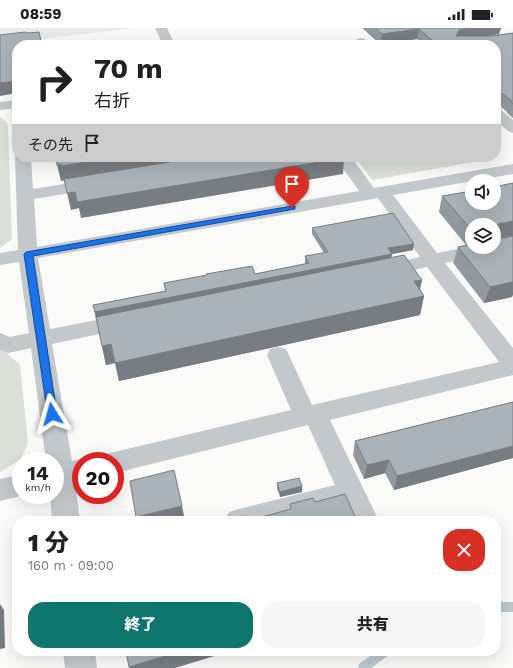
<!DOCTYPE html>
<html lang="ja">
<meta charset="utf-8">
<style>
body{margin:0;font-family:"Work Sans","Noto Sans JP",sans-serif;background:#f6f6f6;color:#202124;height:100vh;display:flex;flex-direction:column;font-size:15px;white-space:nowrap}
*{box-sizing:border-box;margin:0}
p{font-size:13px;color:#757577}
.icon{flex:none;width:22px;height:22px;fill:none;stroke:currentColor;stroke-width:2;stroke-linecap:round;stroke-linejoin:round}
.map{position:relative;flex:1;overflow:hidden}
.sheet{position:absolute;left:12px;top:488px;width:489px;height:140px;display:flex;flex-direction:column;background:#fff;border-radius:16px;box-shadow:0 4px 16px #0002}
.sheet>*{flex:none}
.banner{position:absolute;left:12px;top:12px;width:489px;height:122px;border-radius:16px;box-shadow:0 4px 16px #0002;background:#fff;color:#202124;overflow:hidden}
.buttons{position:absolute;left:465px;top:146px;display:grid;gap:8px}
.buttons a{display:grid;place-items:center;width:36px;height:36px;border-radius:50%;background:#fff;box-shadow:0 4px 16px #0002;font-size:20px}
.speed{position:absolute;left:12px;top:424px;display:flex;gap:8px;font-size:20px;font-weight:700;text-align:center}
.speed>*{display:grid;place-content:center;width:52px;height:52px;border-radius:50%;background:#fff;box-shadow:0 4px 16px #0002;line-height:1}
.speed small{font-size:10px;font-weight:400}
.speed .limit{border:6px solid #d22;background:#fff;color:#111}
.pin{position:absolute;display:grid;place-items:center;width:34px;height:34px;color:#fff;margin:-41px -17px;border-radius:50% 50% 50% 0;rotate:-45deg;box-shadow:0 0 4px #0007}
.pin .icon{rotate:45deg}
.me{position:absolute;width:44px;margin:-22px;rotate:352deg;stroke-linejoin:round;filter:drop-shadow(0 0 3px #0008)}
.turn{display:flex;align-items:center;gap:14px;height:84px;padding:0 16px;font-size:18px}
.turn .icon{width:52px;height:52px;stroke-width:2.5}
.turn b{display:block;font-size:28px;line-height:34px}
.then{display:flex;align-items:center;height:38px;padding:0 16px;background:#0003;gap:8px;font-size:15px}
.round{display:grid;place-items:center;flex:none;width:42px;height:42px;border-radius:16px;background:#f6f6f6}
.headline{display:flex;align-items:center;justify-content:space-between;height:68px;padding:0 16px}
h1{font-size:24px;font-weight:800;line-height:30px}
.action{display:flex;gap:8px;margin-top:auto;padding:8px 16px}
.action a{flex:1;height:46px;border-radius:16px;background:#0f766e;color:#fff;font-size:16px;font-weight:800;line-height:46px;text-align:center}
.action a+a{background:#f6f6f6;color:#202124}
.status{display:flex;justify-content:space-between;align-items:center;height:28px;padding:0 20px;background:#fff;direction:ltr}
.status svg{height:11px;fill:currentColor}
.map>svg:first-child{display:block}
.built{fill:#e8e9e9}
.green{fill:#dadfd7}
.lines{fill:none;stroke-linecap:round;stroke-linejoin:round}
.stream{fill:#bbc7cb;fill-rule:evenodd}
.minor{fill:#c3c8cc;fill-rule:evenodd}
.wall{fill:#929a9f}
.shaded-wall{fill:#777d82}
.building{fill:#aab3b9;stroke:#777d82}
.route{fill:#1a73e8;stroke:#114b97}
</style>
<div class="status"><b>08:59</b><svg viewBox="0 0 49 12"><path d="M0 12V9h3v3zM5 12V6h3v6zM10 12V3h3v9zM15 12V0h3v12zM26 1h20v11H26zM47 4h2v5h-2z"/></svg></div>
<div class="map">
<svg width="513" height="640" viewBox="0 0 513 640">
<rect width="100%" height="100%" fill="#fafaf8"/>
<path class="built" d="M 0,0 L 134,0 L 0,16 Z"/>
<path class="green" d="M 0,89 L 7,94 L 8,100 L 12,211 L 0,220 Z
M 355,129 L 493,129 L 495,130 L 372,152 Z
M 0,319 L 20,337 L 28,415 L 21,431 L 0,444 Z"/>
<g class="lines">
<path class="stream" d="M 496,574 L 513,574 L 513,584 L 496,584 Z
M 377,623 L 390,623 L 389,627 L 371,640 L 358,640 L 359,636 Z"/>
<path class="minor" d="M 155,0 L 167,0 L 175,17 L 163,17 Z
M 361,10 L 365,11 L 371,17 L 357,17 L 355,14 L 357,11 Z
M 17,72 L 17,80 L 0,82 L 0,74 Z
M 496,81 L 501,82 L 513,92 L 513,105 L 508,103 L 496,93 Z
M 17,126 L 17,129 L 31,129 L 33,161 L 95,151 L 101,152 L 103,156 L 101,160 L 95,161 L 34,171 L 37,219 L 359,163 L 335,129 L 351,129 L 374,160 L 513,136 L 513,146 L 393,167 L 437,225 L 472,218 L 472,219 L 494,219 L 494,213 L 513,209 L 513,221 L 445,235 L 513,320 L 513,347 L 330,392 L 379,493 L 351,493 L 344,477 L 285,493 L 225,493 L 229,484 L 239,481 L 335,457 L 308,397 L 115,445 L 115,433 L 103,433 L 106,426 L 291,382 L 267,327 L 270,321 L 278,319 L 286,321 L 312,377 L 499,334 L 427,239 L 381,249 L 374,247 L 371,243 L 374,239 L 420,229 L 378,170 L 38,230 L 50,301 L 128,286 L 135,288 L 139,293 L 135,298 L 128,300 L 52,316 L 72,433 L 81,431 L 86,433 L 81,433 L 81,453 L 75,454 L 80,493 L 52,493 L 50,467 L 55,467 L 55,433 L 46,433 L 31,320 L 8,325 L 0,322 L 0,305 L 10,309 L 29,305 L 19,234 L 0,237 L 0,225 L 18,222 L 15,129 Z
M 21,446 L 21,467 L 25,467 L 0,473 L 0,451 Z
M 63,623 L 95,623 L 97,640 L 65,640 Z"/>
</g>
<path class="wall" d="M 362,0 L 501,0 L 499,6 L 488,8 L 513,5 L 513,90 L 507,85 L 507,84 L 496,74 L 496,17 L 424,17 L 417,11 L 381,17 Z
M 442,168 L 494,175 L 512,269 L 484,275 L 453,235 L 458,219 L 494,219 L 494,197 L 472,197 L 472,216 L 466,217 L 439,184 Z
M 312,200 L 413,222 L 392,226 L 391,230 L 422,252 L 420,261 L 424,268 L 420,287 L 119,353 L 115,335 L 106,337 L 93,277 L 165,263 L 164,255 L 255,246 L 305,236 L 305,228 L 324,225 L 312,206 Z
M 513,374 L 513,430 L 394,462 L 385,445 L 364,451 L 353,427 L 355,413 Z
M 277,455 L 302,464 L 280,469 L 277,461 Z"/>
<path class="shaded-wall" d="M 474,0 L 501,0 L 499,6 L 457,13 L 456,8 L 459,2 Z
M 419,1 L 417,11 L 381,17 L 382,6 Z
M 17,53 L 17,65 L 0,68 L 0,55 Z
M 119,129 L 223,129 L 61,153 L 57,137 Z
M 344,130 L 343,146 L 81,190 L 79,180 L 71,182 L 67,165 Z
M 513,193 L 513,208 L 494,211 L 498,196 Z
M 471,201 L 472,201 L 472,216 L 466,217 Z
M 414,216 L 413,222 L 392,226 L 391,232 L 96,290 L 95,284 L 388,220 Z
M 513,248 L 513,267 L 512,269 L 484,275 L 490,259 Z
M 422,252 L 418,269 L 424,268 L 420,287 L 119,353 L 115,335 L 106,337 L 102,318 Z
M 513,418 L 513,430 L 394,462 L 397,448 Z
M 389,432 L 385,445 L 364,451 L 367,437 Z
M 302,458 L 302,464 L 280,469 L 280,464 Z
M 182,478 L 184,488 L 163,493 L 137,493 L 136,489 Z
M 0,576 L 4,582 L 5,620 L 0,621 Z
M 181,623 L 231,623 L 175,640 L 129,640 L 129,639 Z"/>
<path class="building" d="M 375,0 L 474,0 L 459,2 L 456,8 L 492,8 L 513,5 L 513,76 L 510,74 L 512,73 L 496,61 L 496,17 L 438,17 L 419,1 L 382,6 Z
M 25,4 L 28,5 L 39,4 L 42,17 L 17,17 L 17,53 L 0,55 L 0,7 Z
M 55,129 L 119,129 L 61,138 L 61,136 L 57,137 Z
M 201,129 L 344,129 L 344,130 L 77,174 L 75,164 L 67,165 L 64,151 Z
M 513,155 L 513,193 L 498,196 L 497,202 L 494,202 L 494,197 L 472,197 L 472,201 L 471,201 L 442,168 L 472,163 L 472,175 L 494,175 L 494,159 Z
M 393,185 L 414,216 L 388,220 L 392,226 L 95,284 L 93,277 L 166,263 L 164,255 L 207,247 L 206,246 L 252,238 L 255,246 L 309,235 L 305,228 L 328,224 L 312,200 Z
M 513,208 L 513,254 L 490,259 L 458,219 L 472,216 L 472,219 L 494,219 L 494,212 Z
M 404,227 L 422,252 L 414,253 L 424,268 L 115,335 L 111,316 L 102,318 L 96,289 Z
M 513,374 L 513,418 L 397,448 L 389,432 L 367,437 L 355,413 Z
M 174,442 L 182,478 L 136,489 L 130,453 Z
M 299,450 L 302,458 L 280,464 L 277,455 Z
M 345,466 L 357,493 L 226,493 L 246,488 L 247,493 L 291,481 L 290,476 L 313,470 L 315,474 Z
M 126,623 L 181,623 L 129,639 Z"/>
<path class="route" d="M 292,178 L 295,178 L 295,181 L 33,228 L 57,386 L 55,389 L 48,389 L 24,226 L 26,224 Z"/>
</svg>
<div class="buttons">
<a><svg class="icon" aria-label="sound" viewBox="0 0 24 24"><path d="M4 9h4l5-4v14l-5-4H4zM17 9q2 3 0 6"/></svg></a>
<a><svg class="icon" aria-label="layers" viewBox="0 0 24 24"><path d="M12 4l9 5-9 5-9-5zM3 14l9 5 9-5"/></svg></a>
</div>
<div class="speed"><div>14<small>km/h</small></div><div class="limit">20</div></div>
<div class="pin" style="left:292px;top:180px;background:#d93025"><svg class="icon" aria-label="arrive" viewBox="0 0 24 24"><path d="M6 21V4h12l-3 4 3 4H6"/></svg></div>
<svg class="me" style="left:52px;top:386px" viewBox="-20 -20 40 40"><path d="M0-17L14 15 0 8-14 15z" fill="#1a73e8" stroke="#fff" stroke-width="4"/></svg>
<div class="banner">
<div class="turn"><svg class="icon" aria-label="right" viewBox="0 0 24 24"><path d="M7 20v-9h11M14 6l5 5-5 5"/></svg><div><b>70 m</b>右折</div></div>
<div class="then">その先<svg class="icon" aria-label="arrive" viewBox="0 0 24 24"><path d="M6 21V4h12l-3 4 3 4H6"/></svg></div>
</div>
<section class="sheet">
<div class="headline"><div><h1>1 分</h1><p>160 m · 09:00</p></div><a class="round" style="background:#d93025;color:#fff"><svg class="icon" aria-label="close" viewBox="0 0 24 24"><path d="M6 6l12 12M18 6L6 18"/></svg></a></div>
<div class="action"><a>終了</a><a>共有</a></div>
</section>
</div>
